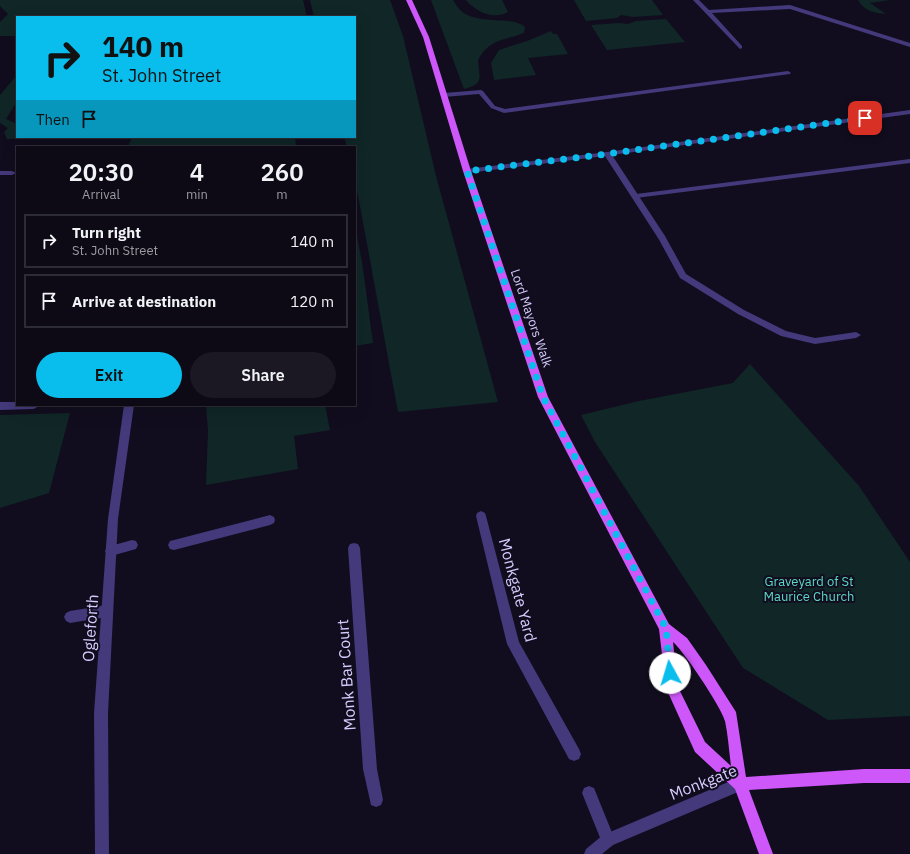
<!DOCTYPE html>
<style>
body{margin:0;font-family:"IBM Plex Sans",sans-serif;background:#1b1823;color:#f1f3f6;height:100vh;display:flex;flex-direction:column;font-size:15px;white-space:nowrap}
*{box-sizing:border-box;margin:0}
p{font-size:13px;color:#9a9aa1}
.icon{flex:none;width:22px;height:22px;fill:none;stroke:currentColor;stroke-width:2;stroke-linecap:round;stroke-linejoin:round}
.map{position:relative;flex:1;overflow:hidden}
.details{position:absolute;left:16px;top:146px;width:340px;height:260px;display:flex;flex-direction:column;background:#0d0a16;border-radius:0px;box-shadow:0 4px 16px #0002,0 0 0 1px #2d2b35}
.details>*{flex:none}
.top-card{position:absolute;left:16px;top:16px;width:340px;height:122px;border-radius:0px;box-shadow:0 4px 16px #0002,0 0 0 1px #2d2b35;background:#09bdec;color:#111;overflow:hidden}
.pin{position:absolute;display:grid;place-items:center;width:34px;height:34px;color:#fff;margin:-17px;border-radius:8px;box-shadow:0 2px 6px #0006}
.me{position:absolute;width:44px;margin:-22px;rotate:354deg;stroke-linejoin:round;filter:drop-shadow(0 0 3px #0008)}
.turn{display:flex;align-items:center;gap:14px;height:84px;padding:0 20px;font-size:18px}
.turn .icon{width:52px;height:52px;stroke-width:2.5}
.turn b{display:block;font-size:28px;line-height:34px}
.then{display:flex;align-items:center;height:38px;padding:0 20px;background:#0003;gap:8px;font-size:15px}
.eta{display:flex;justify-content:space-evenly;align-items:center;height:68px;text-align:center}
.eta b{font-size:24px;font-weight:600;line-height:28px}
.primary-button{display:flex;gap:8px;margin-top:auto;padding:8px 20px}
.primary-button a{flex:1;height:46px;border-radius:24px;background:#09bdec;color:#111;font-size:16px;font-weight:600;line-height:46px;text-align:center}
.primary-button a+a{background:#1b1823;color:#f1f3f6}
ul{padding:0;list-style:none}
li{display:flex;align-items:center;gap:12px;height:54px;margin:0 8px 6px;padding:0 12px;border:2px solid #2d2b35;border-radius:0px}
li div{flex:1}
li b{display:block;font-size:15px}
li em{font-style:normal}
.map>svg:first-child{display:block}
.green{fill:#102627}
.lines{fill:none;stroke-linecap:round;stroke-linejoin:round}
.service{fill:#43397b;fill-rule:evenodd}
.minor{fill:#43397b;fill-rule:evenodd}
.primary{fill:#cd57f9;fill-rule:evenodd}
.route{stroke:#09bdec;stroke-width:7;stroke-dasharray:0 12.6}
.labels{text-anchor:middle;stroke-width:4;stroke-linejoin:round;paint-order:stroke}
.street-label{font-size:13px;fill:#d6cbfd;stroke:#110d1e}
.park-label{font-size:13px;fill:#5bd9c7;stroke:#110d1e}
.near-street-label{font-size:16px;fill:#d6cbfd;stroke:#110d1e}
</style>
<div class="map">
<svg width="910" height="854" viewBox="0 0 910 854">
<rect width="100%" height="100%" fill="#110d1e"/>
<path class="green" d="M 0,0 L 303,0 L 307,17 L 17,17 L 17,36 L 0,36 L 0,22 L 8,14 L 0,6 Z
M 310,0 L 390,0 L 403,36 L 436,176 L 498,402 L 398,412 L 355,179 L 355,147 L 347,147 L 344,137 L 355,137 L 355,17 L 314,17 Z
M 431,0 L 453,0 C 455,3 457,7 460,10 C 477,26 512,15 525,27 L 524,33 C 504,41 490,38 478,60 C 479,77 485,84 464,89 Z
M 466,0 L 502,0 L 508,12 C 493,20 476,12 466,0 Z
M 574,0 L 652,0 L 663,15 L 633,17 L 621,15 L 617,18 L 586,21 Z
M 858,0 L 890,0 L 870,3 L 886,14 C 874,13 864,11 858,0 Z
M 666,19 L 685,42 L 607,50 L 591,25 L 619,23 L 628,24 L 636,21 Z
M 551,31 L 553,34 L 557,34 L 568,54 L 528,58 L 536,75 L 494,80 L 491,63 L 499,50 L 527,41 Z
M 17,75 L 17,101 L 6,119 L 17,124 L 17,137 L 52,137 L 7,139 L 4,132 L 8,128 L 0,123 L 0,95 Z
M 132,137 L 295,137 L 296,147 L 128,147 Z
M 355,226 L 362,262 L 373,343 L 355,346 Z
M 750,364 L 859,486 L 910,562 L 910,716 L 828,720 L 743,668 L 595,442 L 581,415 L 639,401 L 733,383 Z
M 206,405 L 325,405 L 330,430 L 294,436 L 298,469 L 206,485 L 208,431 Z
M 70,413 L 49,493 L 0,508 L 0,415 Z"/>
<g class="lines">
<path class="service" d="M 693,0 L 699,0 L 709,10 L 790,5 L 910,43 L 910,47 L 790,9 L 712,13 L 742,46 L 742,48 L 740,49 Z
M 788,71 L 791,73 L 790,74 L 504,113 L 491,108 L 479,94 L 444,97 L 441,95 L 444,93 L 481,90 L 483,91 L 495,106 L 505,109 Z
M 910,159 L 910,163 L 636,198 L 632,196 L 636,194 Z
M 0,171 L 12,171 L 16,173 L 12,175 L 0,175 Z
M 661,233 L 665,236 L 686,274 L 744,310 L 786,331 L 815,338 L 856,332 L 861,335 L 856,338 L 815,344 L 781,336 L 738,314 L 680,278 L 657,236 Z
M 481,511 L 485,513 L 486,516 L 519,642 L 579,749 L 581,754 L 579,759 L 574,761 L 569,759 L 507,644 L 476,516 L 477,513 Z
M 270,515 L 274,517 L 275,520 L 274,523 L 270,525 L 174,550 L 170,549 L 168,545 L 170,541 L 174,540 Z
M 132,540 L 136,541 L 138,545 L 136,549 L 111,556 L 107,555 L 105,551 L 107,547 Z
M 354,543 L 358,544 L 360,548 L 377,769 L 383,800 L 381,805 L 376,807 L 371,805 L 363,769 L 348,548 L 350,544 Z
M 107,605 L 111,607 L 113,611 L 111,615 L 107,617 L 70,623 L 66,621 L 64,617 L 66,613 L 70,611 Z
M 589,786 L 594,788 L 615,840 L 613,845 L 608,847 L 603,845 L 582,793 L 584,788 Z"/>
<path class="minor" d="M 910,110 L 910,114 L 612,155 L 665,236 L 661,239 L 658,238 L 605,156 L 467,173 L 463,171 L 467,169 L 607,152 Z
M 0,402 L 17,402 L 17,405 L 38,405 L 36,408 L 33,409 L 0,410 Z
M 124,405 L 134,405 L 118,519 L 108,713 L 109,854 L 95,854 L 94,713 L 108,519 Z
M 740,777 L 745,779 L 747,784 L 745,789 L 613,845 L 602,854 L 584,854 L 586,849 L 603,835 Z"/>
<path class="primary" d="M 406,0 L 412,0 L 429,37 L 471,171 L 548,397 L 669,624 L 687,638 L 706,665 L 736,712 L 746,777 L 864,769 L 910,769 L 910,783 L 864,783 L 749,790 L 773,854 L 759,854 L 735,789 L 695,752 L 666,688 L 659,629 L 538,397 L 463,171 L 423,37 ZM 673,642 C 683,650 722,708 725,721 C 728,735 729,751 731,766 L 705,742 L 678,687 Z"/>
</g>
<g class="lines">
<path class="route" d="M 670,673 L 666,628 L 543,397 L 467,171 L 607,154 L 865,118"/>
</g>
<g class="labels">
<g class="street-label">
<text transform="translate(532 318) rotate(71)" y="5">Lord Mayors Walk</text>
</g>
<g class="park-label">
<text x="809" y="586">Graveyard of St<tspan x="809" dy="15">Maurice Church</tspan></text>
</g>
<g class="near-street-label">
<text transform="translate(518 590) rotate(75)" y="6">Monkgate Yard</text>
<text transform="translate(90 628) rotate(-86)" y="6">Ogleforth</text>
<text transform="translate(346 675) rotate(-94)" y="6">Monk Bar Court</text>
<text transform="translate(703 782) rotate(-21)" y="6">Monkgate</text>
</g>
</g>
</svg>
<div class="pin" style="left:865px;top:118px;background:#d93025"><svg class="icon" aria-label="arrive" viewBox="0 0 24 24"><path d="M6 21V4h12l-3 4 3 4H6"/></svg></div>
<svg class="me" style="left:670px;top:673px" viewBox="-20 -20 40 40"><circle r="19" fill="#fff"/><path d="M0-13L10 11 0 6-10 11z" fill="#09bdec"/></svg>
<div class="top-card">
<div class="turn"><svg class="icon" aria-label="right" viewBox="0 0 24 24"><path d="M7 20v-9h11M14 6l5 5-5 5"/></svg><div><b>140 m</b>St. John Street</div></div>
<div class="then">Then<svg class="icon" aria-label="arrive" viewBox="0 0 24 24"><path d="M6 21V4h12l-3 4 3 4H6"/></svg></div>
</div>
<section class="details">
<div class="eta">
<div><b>20:30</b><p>Arrival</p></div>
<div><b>4</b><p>min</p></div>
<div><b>260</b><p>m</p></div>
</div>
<ul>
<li><svg class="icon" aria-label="right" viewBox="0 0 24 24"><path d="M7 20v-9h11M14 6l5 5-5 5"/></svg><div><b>Turn right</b><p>St. John Street</p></div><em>140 m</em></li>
<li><svg class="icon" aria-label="arrive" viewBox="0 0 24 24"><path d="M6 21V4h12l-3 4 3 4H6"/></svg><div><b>Arrive at destination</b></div><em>120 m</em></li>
</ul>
<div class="primary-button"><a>Exit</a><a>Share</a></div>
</section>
</div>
